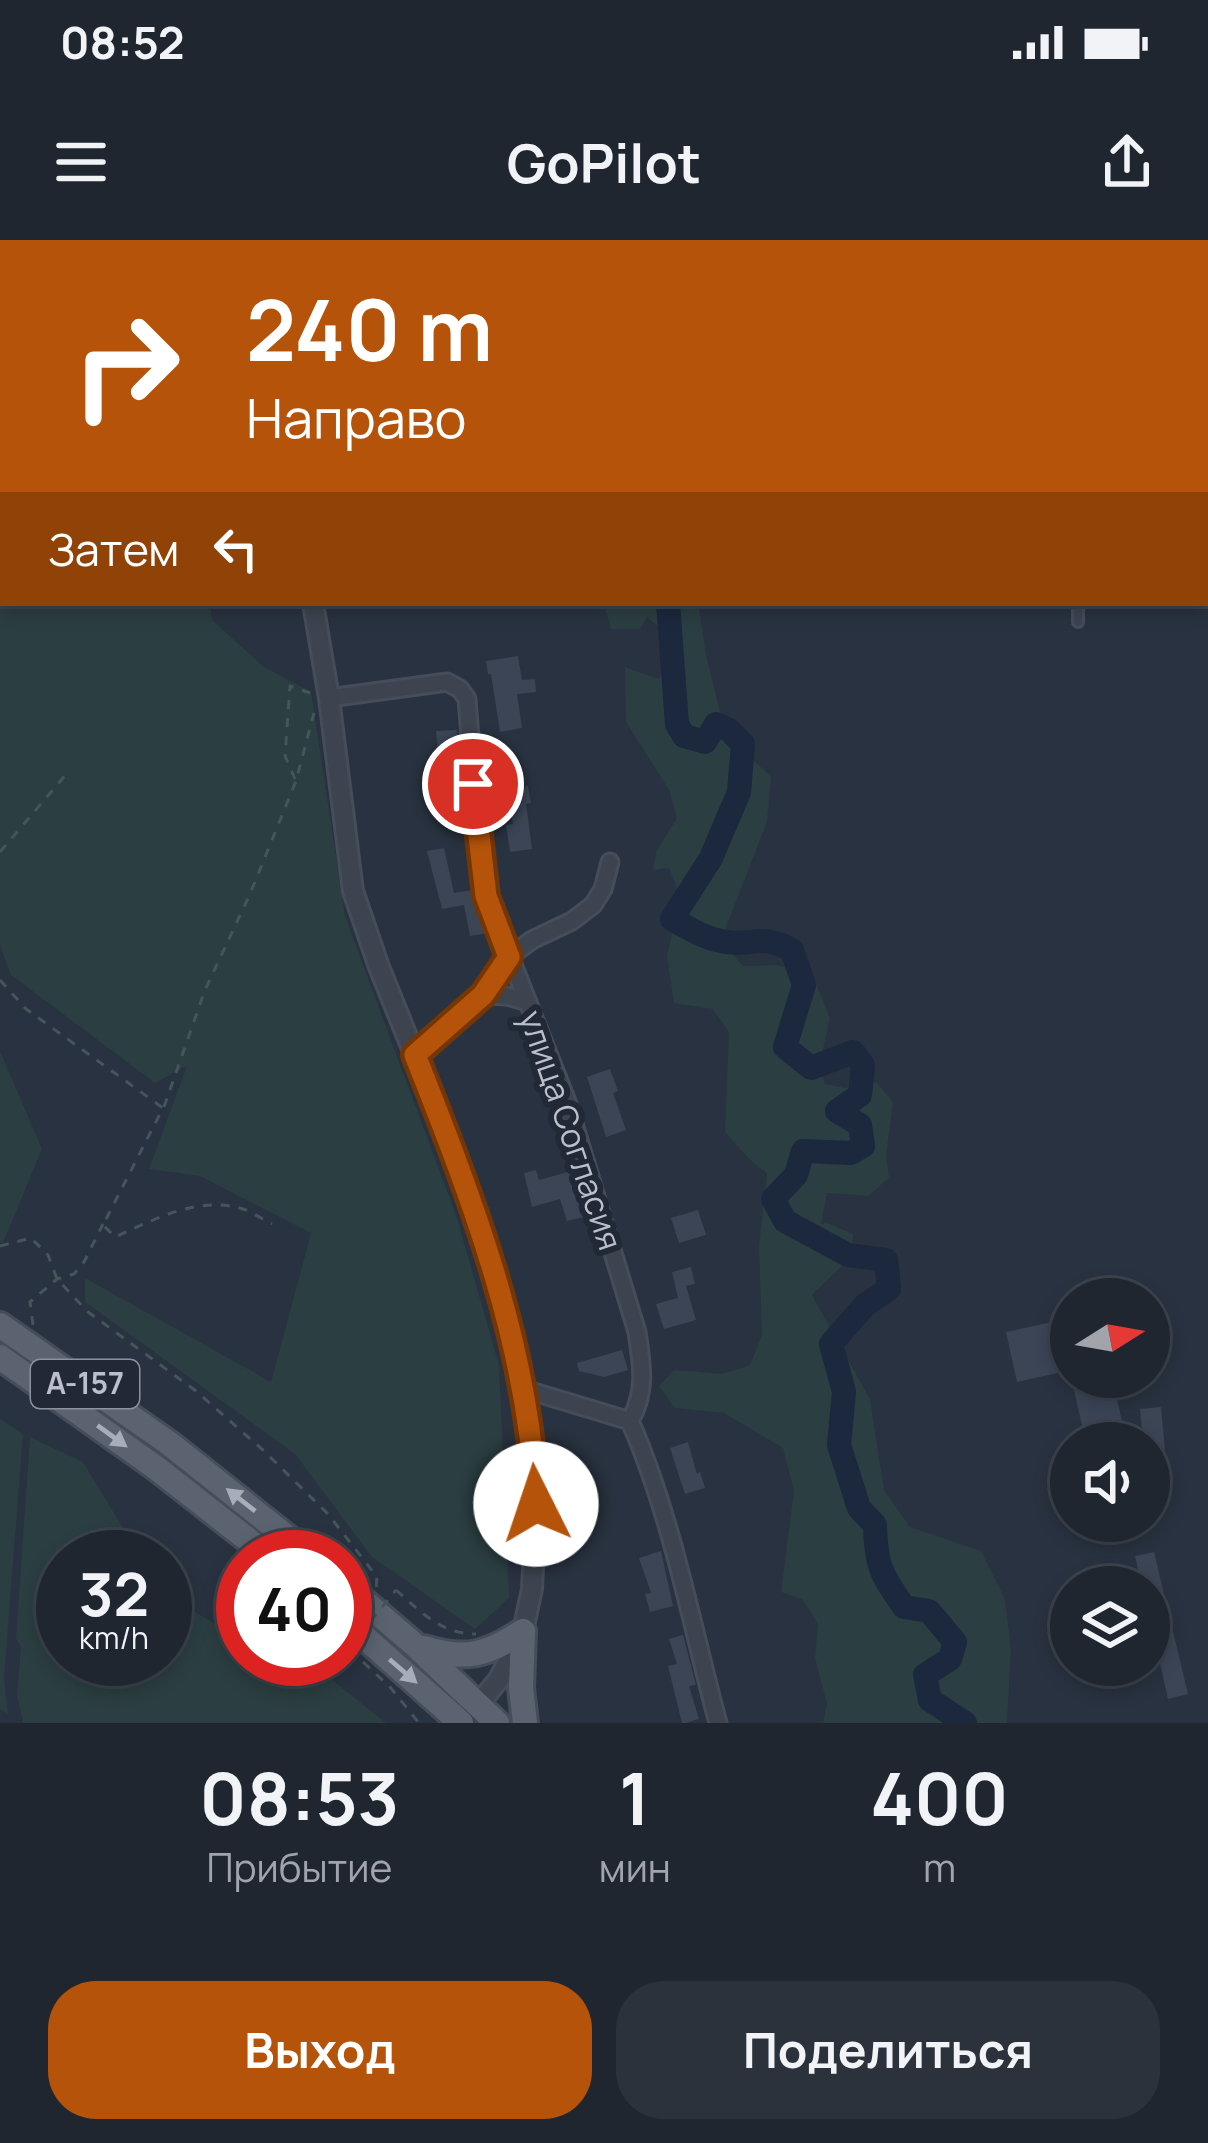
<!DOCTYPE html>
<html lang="ru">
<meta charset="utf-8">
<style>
body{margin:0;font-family:Manrope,sans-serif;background:#2c323c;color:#f1f3f6;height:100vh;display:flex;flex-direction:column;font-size:45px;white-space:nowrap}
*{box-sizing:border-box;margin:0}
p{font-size:39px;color:#a1a5ab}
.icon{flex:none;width:66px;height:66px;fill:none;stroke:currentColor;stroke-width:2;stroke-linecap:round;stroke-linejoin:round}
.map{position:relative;height:1483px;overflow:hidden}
.side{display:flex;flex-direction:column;background:#1f2630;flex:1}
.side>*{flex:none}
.guide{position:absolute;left:0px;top:0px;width:1209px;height:366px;box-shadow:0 6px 18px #0003,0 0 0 3px #3c434c;background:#b45309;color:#fff;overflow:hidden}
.needle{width:78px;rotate:79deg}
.tools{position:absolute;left:1050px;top:1038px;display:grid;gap:24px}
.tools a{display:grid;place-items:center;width:120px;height:120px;border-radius:50%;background:#1f2630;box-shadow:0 6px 18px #0003,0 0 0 3px #3c434c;font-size:60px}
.speed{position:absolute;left:36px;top:1290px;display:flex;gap:24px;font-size:60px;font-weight:700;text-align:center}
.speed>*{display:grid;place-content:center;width:156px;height:156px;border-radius:50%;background:#1f2630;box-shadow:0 6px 18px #0003,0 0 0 3px #3c434c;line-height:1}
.speed small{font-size:30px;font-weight:400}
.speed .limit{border:18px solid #d22;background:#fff;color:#111}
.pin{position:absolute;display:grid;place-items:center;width:102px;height:102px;color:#fff;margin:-51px;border:6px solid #fff;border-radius:50%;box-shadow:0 3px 12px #0007}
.me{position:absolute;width:132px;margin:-66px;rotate:356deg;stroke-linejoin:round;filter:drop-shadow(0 0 9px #0008)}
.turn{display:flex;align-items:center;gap:42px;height:252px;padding:0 48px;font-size:54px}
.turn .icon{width:156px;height:156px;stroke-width:2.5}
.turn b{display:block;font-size:84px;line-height:102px}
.then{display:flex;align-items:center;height:114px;padding:0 48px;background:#0003;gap:24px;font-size:45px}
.eta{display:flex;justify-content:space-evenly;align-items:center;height:204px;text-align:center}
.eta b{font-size:72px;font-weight:700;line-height:84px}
.primary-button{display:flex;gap:24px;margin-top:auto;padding:24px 48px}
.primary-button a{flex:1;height:138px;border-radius:48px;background:#b45309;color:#fff;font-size:48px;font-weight:700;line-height:138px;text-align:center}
.primary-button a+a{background:#2c323c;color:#f1f3f6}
.status{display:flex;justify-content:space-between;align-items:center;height:84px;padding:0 60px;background:#1f2630;direction:ltr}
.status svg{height:33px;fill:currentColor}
header{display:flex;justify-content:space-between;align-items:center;height:156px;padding:0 48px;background:#1f2630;font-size:54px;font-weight:700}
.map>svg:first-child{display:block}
.green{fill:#2b3e41}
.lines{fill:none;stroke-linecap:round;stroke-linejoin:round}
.river{stroke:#1c283e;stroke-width:24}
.building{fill:#3b4556}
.service-casing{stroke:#464d5a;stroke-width:14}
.minor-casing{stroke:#464d5a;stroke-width:21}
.tertiary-casing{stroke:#464d5a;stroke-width:24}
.primary-casing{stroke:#464d5a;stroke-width:30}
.path{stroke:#445659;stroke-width:3;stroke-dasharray:9 9;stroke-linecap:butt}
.service{stroke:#3d4450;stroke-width:8}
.minor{stroke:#3d4450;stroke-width:15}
.tertiary{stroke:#3d4450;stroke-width:18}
.primary{stroke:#5b6370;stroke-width:24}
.path-bridge{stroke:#445659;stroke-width:3;stroke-dasharray:9 9;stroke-linecap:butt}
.oneway{fill:#a7adb9}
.route-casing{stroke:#753606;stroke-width:30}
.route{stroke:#b45309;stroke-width:21}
.labels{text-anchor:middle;stroke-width:12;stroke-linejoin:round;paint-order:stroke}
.shield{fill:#212936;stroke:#8c929e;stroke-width:3}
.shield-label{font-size:30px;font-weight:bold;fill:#babfcb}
.street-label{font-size:33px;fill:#babfcb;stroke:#212936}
</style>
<div class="status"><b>08:52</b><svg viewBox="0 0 49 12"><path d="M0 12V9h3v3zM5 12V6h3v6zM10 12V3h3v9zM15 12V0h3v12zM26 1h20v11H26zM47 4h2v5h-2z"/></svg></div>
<header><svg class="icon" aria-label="menu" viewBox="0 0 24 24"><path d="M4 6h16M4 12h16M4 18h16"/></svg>GoPilot<svg class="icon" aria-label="share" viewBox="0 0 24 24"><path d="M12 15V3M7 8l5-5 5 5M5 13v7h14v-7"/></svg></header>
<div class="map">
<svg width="1208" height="1483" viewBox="0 0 1208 1483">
<rect width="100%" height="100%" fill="#293240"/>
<path class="green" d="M 0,0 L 148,0 L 149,3 L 3,3 L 3,363 L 209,363 L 212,380 L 264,427 L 311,452 L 345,676 L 457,978 L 499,1125 L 509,1358 L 475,1389 L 372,1317 L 295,1214 L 85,1062 L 85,1038 L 271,1142 L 311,993 L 200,936 L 149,929 L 187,826 L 155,843 L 11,735 L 0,706 Z
M 604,363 L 698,363 L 706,415 L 729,508 L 747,515 L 771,536 L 767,582 L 721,700 L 743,726 L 777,725 L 812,734 L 830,778 L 820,824 L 825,844 L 845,848 L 876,842 L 893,862 L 886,915 L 889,938 L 868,956 L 827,953 L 821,984 L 827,983 L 853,994 L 851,1017 L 812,1055 L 870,1159 L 884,1250 L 910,1287 L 981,1311 L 1005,1359 L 1011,1409 L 1007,1483 L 823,1483 L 827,1464 L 815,1418 L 818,1384 L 803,1360 L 781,1352 L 794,1250 L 783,1208 L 724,1173 L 675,1168 L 659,1146 L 674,1130 L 722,1134 L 750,1125 L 762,1095 L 759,1006 L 767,934 L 748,918 L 725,892 L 729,792 L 713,769 L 674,763 L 667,716 L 680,655 L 669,628 L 653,630 L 656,612 L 677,578 L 669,550 L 626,482 L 625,427 L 658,439 L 668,423 L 671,397 L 647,377 L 640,389 L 611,389 Z
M 0,811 L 42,909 L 3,1003 L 0,1002 Z
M 0,1179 L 23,1194 L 4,1438 L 8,1474 L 0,1469 Z
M 30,1197 L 83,1222 L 131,1301 L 145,1317 L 63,1317 L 63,1419 L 165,1419 L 165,1340 L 189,1368 L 243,1401 L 243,1419 L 297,1419 L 331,1439 L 386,1483 L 23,1483 L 17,1455 L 21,1406 L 16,1399 Z"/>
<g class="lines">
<path class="river" d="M 549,3 L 551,0
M 668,363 L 677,484 L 684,496 L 705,502 L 716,484 L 729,490 L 743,504 L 739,552 L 711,618 L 672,679 C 690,689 705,699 726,702 C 756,706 759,693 792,710 L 804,745 L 785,807 L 811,828 L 853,812 L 863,825 L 860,855 L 837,871 L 860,885 L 863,906 L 851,913 L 803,911 L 796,935 L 773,959 L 785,981 L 848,1015 L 886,1020 L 889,1049 L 865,1065 L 831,1104 L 844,1152 L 839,1205 L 859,1268 L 875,1285 C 876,1326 881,1334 904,1367 L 929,1371 L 955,1402 L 950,1419 L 925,1435 L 930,1460 L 965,1483"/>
</g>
<path class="building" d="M 518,416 L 522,440 L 535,439 L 536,452 L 517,454 L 522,488 L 500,492 L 491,434 L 488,434 L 486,421 Z
M 457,490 L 461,537 L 432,540 L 430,525 L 439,524 L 436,491 Z
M 528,546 L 531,563 L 526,564 L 532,609 L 510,612 L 506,585 L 513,584 L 506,550 Z
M 444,608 L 454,653 L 472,650 L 477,674 L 480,673 L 488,693 L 470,696 L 464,665 L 442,669 L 427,611 Z
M 610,829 L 618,851 L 613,853 L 626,890 L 606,897 L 587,837 Z
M 536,930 L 539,940 L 575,930 L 588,976 L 567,981 L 560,959 L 532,967 L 524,933 Z
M 698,970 L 706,995 L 679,1003 L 671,978 Z
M 691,1027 L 695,1044 L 686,1046 L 696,1080 L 664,1089 L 656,1064 L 678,1058 L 672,1032 Z
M 1071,1078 L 1071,1130 L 1017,1142 L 1006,1092 Z
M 622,1110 L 628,1130 L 604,1137 L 579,1131 L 577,1123 Z
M 1071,1137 L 1112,1137 L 1127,1203 L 1086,1203 Z
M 1161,1167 L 1168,1246 L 1149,1248 L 1149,1203 L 1143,1203 L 1140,1169 Z
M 688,1202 L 697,1234 L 700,1232 L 705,1248 L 685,1254 L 670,1208 Z
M 661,1311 L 673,1366 L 650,1372 L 645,1354 L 651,1353 L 639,1318 Z
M 1154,1312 L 1188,1454 L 1168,1459 L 1149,1375 L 1149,1347 L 1142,1347 L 1135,1316 Z
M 683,1395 L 696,1445 L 689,1446 L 699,1479 L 686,1483 L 682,1483 L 668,1426 L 677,1424 L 669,1399 Z"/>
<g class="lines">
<defs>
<path id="service" d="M 916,0 L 916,3
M 1078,363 L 1078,382"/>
<path id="minor" d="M 1090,0 L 1091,3
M 1206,306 L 1208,312
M 329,458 L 447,442 L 460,449 L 467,459 L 479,614 L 486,656 L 568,864 L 637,1092 C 642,1126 647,1150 630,1181 L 524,1149
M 483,755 L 507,756 L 528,762
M 415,815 L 483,755 L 509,717 L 532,700 L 572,681 L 593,665 L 603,649 L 610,622
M 630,1181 C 672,1277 691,1383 718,1483"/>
<path id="tertiary" d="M 282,0 L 282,3
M 313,363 L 329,458 L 353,651 L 379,727 L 457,920 L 498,1038 L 512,1092 L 528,1178 L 536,1264 L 532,1349 L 523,1391 L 513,1413 L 499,1439 L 470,1475"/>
<path id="primary" d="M 0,1085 L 170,1204 L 312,1317
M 0,1117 L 155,1227 L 270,1317
M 345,1345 L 416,1406 L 497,1483
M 345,1380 L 461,1483
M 523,1391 L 521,1448 L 525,1483
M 424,1408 C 466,1421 487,1415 523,1391"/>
</defs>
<use href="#service" class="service-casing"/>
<use href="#minor" class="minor-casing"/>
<use href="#tertiary" class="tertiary-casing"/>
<use href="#primary" class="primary-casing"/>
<path class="path" d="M 295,539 L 285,516 L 290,446 L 310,453
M 0,612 L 68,532
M 0,740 L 26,769 L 163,868 L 103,985 L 115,997 C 155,979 201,954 246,970 C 255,974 264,980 272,984
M 164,867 L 205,750 L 250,654 L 296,541 L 314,473
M 0,1006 L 31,998 L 48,1015 L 57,1039 L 88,1072 L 196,1151 L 264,1211 L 328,1274 L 377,1337 L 376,1348
M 33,1085 L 30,1062 L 57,1039 L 74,1034 L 84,1022 L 103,984
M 396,1350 C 421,1372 441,1394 476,1394
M 363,1422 L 390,1447 L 419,1483"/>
<use href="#service" class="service"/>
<use href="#minor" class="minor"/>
<use href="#tertiary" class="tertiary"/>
<use href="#primary" class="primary"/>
<path class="path-bridge" d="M 348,1409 L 396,1350"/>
</g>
<defs><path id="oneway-solid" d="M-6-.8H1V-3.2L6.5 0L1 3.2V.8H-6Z" transform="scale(3)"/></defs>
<g class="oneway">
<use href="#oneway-solid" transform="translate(112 1196) rotate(36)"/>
<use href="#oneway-solid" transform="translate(241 1260) rotate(-142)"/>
<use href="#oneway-solid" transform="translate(403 1431) rotate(41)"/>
</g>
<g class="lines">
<defs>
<path id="route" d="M 473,544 L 486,656 L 509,717 L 483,755 L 415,815 C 473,961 529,1106 536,1264"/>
</defs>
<use href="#route" class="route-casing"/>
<use href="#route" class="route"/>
</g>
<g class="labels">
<rect class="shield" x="31" y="1120" width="108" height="48" rx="9"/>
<g class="shield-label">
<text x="85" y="1154">А-157</text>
</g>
<g class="street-label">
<text transform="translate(571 890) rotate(71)" y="12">улица Согласия</text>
</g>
</g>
</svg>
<div class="tools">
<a><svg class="needle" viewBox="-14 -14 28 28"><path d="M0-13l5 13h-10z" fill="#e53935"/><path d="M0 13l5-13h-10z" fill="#a1a5ab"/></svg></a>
<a><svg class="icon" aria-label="sound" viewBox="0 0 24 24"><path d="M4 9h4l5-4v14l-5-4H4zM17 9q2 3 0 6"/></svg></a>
<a><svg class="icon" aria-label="layers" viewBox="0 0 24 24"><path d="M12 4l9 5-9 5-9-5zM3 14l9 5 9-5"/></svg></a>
</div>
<div class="speed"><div>32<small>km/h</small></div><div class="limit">40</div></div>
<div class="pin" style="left:473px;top:544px;background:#d93025"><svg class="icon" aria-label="arrive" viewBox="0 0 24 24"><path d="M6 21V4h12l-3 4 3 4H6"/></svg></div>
<svg class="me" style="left:536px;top:1264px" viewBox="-20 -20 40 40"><circle r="19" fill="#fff"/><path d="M0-13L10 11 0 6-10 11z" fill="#b45309"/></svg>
<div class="guide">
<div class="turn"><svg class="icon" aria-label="right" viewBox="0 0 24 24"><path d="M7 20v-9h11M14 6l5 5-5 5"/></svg><div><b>240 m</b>Направо</div></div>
<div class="then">Затем<svg class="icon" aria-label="left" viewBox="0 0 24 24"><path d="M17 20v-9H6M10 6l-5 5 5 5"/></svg></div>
</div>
</div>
<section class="side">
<div class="eta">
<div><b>08:53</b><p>Прибытие</p></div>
<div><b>1</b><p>мин</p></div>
<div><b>400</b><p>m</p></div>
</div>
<div class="primary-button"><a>Выход</a><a>Поделиться</a></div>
</section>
